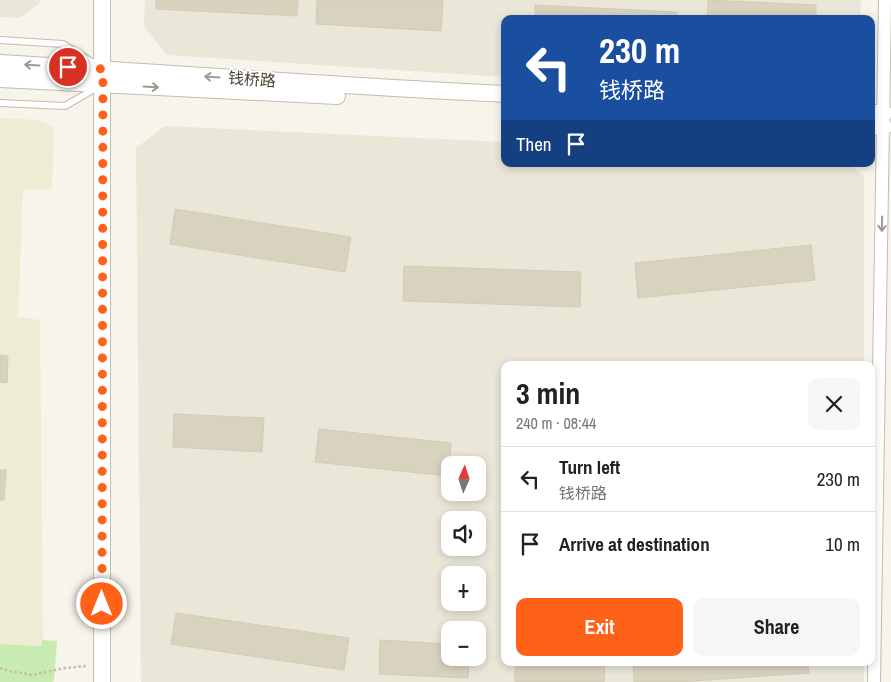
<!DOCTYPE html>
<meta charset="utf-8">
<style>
body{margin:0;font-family:"Archivo Narrow","Noto Sans SC",sans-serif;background:#f6f6f6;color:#222;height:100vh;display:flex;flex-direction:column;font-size:19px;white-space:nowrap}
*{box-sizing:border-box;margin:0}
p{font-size:16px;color:#767676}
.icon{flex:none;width:28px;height:28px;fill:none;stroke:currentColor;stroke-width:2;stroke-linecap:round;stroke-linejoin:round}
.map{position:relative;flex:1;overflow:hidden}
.sheet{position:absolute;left:501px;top:361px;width:374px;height:305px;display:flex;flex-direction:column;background:#fff;border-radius:10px;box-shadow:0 2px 8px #0003}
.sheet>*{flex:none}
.hud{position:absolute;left:501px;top:15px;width:374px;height:152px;border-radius:10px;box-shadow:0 2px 8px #0003;background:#1a4fa0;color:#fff;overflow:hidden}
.needle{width:32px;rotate:3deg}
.buttons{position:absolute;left:441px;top:456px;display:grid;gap:10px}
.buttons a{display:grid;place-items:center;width:45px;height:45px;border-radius:10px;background:#fff;box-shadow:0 2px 8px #0003;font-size:25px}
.pin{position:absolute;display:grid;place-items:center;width:42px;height:42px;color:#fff;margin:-21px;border:2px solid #fff;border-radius:50%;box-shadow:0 1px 5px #0007}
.me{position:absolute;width:55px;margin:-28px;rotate:0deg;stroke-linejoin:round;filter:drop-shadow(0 0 4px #0008)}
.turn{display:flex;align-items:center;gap:18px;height:105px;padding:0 15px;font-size:22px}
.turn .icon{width:65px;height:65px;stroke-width:2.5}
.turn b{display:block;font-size:35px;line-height:42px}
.then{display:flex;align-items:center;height:48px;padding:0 15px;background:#0003;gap:10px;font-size:19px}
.round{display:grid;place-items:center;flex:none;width:52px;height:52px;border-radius:10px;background:#f6f6f6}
.head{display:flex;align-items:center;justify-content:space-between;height:85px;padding:0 15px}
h1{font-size:30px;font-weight:700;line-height:38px}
.action{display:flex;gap:10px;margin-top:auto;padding:10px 15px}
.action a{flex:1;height:58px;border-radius:10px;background:#ff6119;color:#fff;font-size:20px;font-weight:700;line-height:58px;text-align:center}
.action a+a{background:#f6f6f6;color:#222}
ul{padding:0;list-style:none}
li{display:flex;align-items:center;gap:15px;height:65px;padding:0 15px;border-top:1px solid #e0e0e0}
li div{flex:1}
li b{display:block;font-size:19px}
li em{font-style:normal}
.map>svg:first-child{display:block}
.residential{fill:#eae7d9;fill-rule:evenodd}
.education{fill:#efecd4}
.green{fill:#c8ebb2}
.building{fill:#d8d3bf;stroke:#d4ccb2}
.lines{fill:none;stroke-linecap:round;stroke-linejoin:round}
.service-casing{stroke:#c2beac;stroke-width:8}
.minor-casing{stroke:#c2beac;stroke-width:14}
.tertiary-casing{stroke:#c2beac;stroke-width:18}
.path{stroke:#c5bd9d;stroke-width:2.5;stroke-dasharray:2.5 2.5;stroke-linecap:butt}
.service{stroke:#fff;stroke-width:6}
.minor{stroke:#fff;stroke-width:12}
.tertiary{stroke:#fff;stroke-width:16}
.oneway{stroke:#9c9a92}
.route{stroke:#ff6119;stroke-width:9;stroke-dasharray:0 16.2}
.labels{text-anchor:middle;stroke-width:4;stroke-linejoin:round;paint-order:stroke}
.street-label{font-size:16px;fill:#4b4738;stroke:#fff}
</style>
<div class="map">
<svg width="891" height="682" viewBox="0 0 891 682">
<rect width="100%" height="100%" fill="#f6f4eb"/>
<path class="residential" d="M 0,0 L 40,0 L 40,3 L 19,18 L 0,17 Z
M 145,0 L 861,0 L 860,19 L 505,19 L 505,77 L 167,55 L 144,27 Z
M 165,126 L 505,142 L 505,164 L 848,164 L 864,176 L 864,365 L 505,365 L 505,662 L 864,663 L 864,682 L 141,682 L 136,148 ZM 450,465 L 478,465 L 478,492 L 450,492 ZM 450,520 L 478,520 L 478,548 L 450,548 ZM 450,575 L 478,575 L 478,602 L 450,602 ZM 450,630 L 478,630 L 478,658 L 450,658 Z"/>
<path class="education" d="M 0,118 L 37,120 L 54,127 L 52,189 L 23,190 L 18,317 L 40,320 L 43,646 L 0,644 Z"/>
<path class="green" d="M 42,640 L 57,641 L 54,681 L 52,682 L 0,682 L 0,644 L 42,646 Z"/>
<path class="building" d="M 156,0 L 298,0 L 297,16 L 156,9 Z
M 317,0 L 443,0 L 441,31 L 316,24 Z
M 708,0 L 816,5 L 816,19 L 707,19 Z
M 535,5 L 677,12 L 677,19 L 535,19 Z
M 175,209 L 351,237 L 345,272 L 170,244 Z
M 811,245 L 815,280 L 638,298 L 635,263 Z
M 404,266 L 581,272 L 580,307 L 403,301 Z
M 0,355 L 8,356 L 7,383 L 0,382 Z
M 174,414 L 264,418 L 262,452 L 173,447 Z
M 319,429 L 451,443 L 448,476 L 315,462 Z
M 0,470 L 6,470 L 4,500 L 0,500 Z
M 176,613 L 349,638 L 344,670 L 171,644 Z
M 380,640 L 450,644 L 450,658 L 469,658 L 468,678 L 379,674 Z
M 515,662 L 605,662 L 604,682 L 515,682 Z
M 633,662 L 808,662 L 809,673 L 680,682 L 634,682 Z"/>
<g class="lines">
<defs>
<path id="service" d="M 0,40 L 63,44 L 95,64
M 0,103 L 65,106 L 96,88"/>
<path id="minor" d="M 874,682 L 885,0"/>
<path id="tertiary" d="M 0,63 C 168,73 337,86 505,94
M 0,79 L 337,96
M 871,113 L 884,113
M 871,126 L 884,127
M 102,682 L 102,0"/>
</defs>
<use href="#service" class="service-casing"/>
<use href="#minor" class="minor-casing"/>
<use href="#tertiary" class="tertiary-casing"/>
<path class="path" d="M 0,668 L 10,671 L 32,675 L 65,668 L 87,666"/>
<use href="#service" class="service"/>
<use href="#minor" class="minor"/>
<use href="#tertiary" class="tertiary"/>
</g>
<defs><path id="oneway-shaft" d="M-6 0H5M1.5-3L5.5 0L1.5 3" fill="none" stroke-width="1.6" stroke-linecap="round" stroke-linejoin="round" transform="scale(1.25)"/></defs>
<g class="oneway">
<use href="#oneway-shaft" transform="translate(32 65) rotate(-177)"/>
<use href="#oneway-shaft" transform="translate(212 77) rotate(-176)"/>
<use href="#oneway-shaft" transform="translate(151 87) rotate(3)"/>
<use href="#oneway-shaft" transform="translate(882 224) rotate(91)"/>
</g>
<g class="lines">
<path class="route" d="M 68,67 L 103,69 L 102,604"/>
</g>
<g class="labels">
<g class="street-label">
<text transform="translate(252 79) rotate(4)" y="6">钱桥路</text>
</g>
</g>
</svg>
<div class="buttons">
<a><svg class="needle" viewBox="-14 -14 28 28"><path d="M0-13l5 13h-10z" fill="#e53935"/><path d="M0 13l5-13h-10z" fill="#767676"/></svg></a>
<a><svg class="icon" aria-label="sound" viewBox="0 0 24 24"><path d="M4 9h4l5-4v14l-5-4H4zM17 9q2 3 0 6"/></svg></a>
<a>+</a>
<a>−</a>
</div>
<div class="pin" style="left:68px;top:67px;background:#d93025"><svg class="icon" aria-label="arrive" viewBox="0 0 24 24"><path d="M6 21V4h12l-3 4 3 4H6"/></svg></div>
<svg class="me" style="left:102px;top:604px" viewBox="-20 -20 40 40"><circle r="17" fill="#ff6119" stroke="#fff" stroke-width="3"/><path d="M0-11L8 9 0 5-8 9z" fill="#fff"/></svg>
<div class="hud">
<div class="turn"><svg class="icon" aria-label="left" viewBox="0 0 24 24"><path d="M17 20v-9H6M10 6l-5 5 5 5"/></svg><div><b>230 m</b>钱桥路</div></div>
<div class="then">Then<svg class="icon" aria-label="arrive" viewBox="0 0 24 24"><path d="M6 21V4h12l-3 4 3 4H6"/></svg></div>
</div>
<section class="sheet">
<div class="head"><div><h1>3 min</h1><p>240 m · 08:44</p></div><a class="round"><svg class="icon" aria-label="close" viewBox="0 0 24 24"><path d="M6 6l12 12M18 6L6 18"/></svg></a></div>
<ul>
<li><svg class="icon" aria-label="left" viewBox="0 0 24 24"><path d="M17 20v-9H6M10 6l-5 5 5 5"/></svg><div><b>Turn left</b><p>钱桥路</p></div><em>230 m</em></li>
<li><svg class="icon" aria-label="arrive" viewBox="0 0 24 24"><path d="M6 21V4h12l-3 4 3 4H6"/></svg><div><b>Arrive at destination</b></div><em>10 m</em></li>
</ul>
<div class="action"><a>Exit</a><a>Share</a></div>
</section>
</div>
